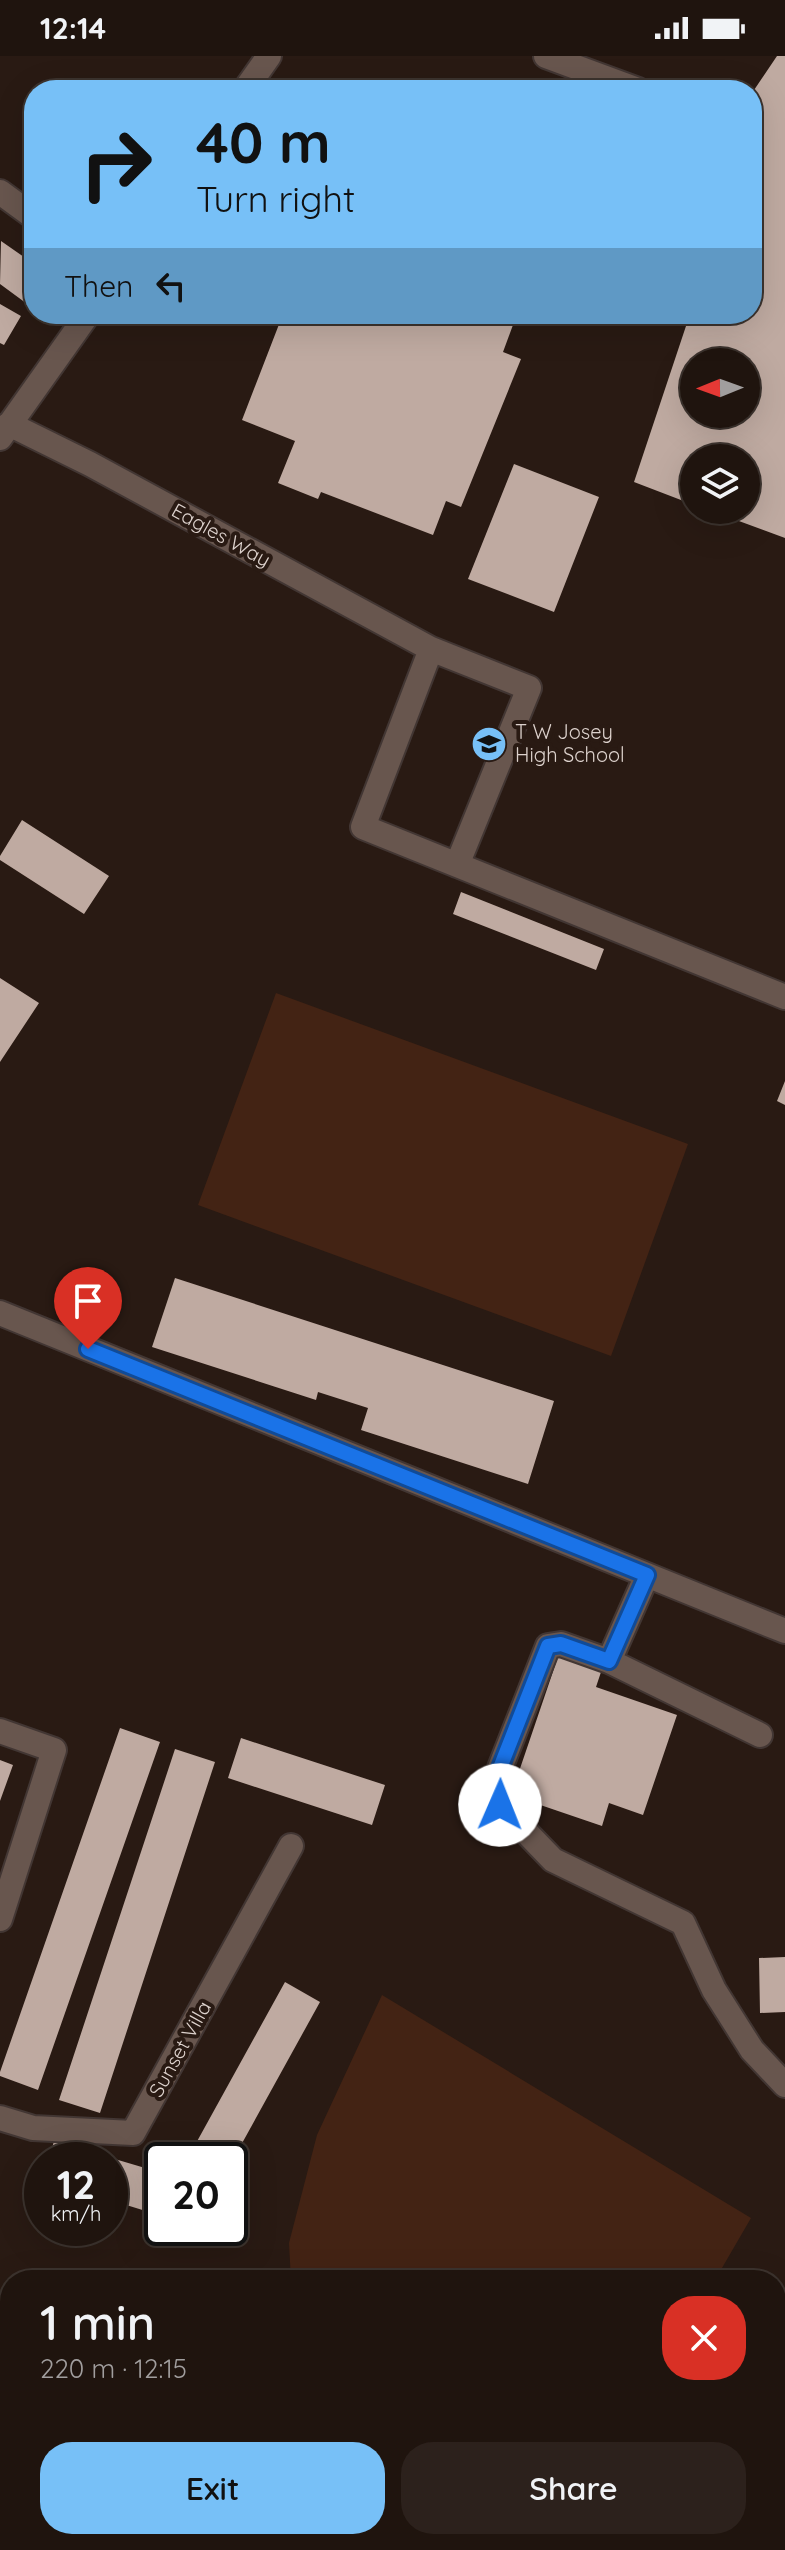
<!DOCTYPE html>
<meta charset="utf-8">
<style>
body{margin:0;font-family:Quicksand,sans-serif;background:#2c211c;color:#f1f3f6;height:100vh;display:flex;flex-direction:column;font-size:30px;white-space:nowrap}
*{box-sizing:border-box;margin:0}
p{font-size:26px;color:#a19e9e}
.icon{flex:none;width:44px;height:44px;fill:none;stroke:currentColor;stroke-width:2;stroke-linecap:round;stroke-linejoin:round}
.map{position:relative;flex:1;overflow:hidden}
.side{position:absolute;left:0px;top:2214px;width:786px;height:280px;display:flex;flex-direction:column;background:#1f140e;border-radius:32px 32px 0 0;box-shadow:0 8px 32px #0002,0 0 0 2px #3c332e}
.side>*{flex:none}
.top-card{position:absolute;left:24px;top:24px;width:738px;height:244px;border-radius:32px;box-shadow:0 8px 32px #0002,0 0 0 2px #3c332e;background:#77c0f7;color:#111;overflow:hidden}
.needle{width:52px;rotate:269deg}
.tools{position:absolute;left:680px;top:292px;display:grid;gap:16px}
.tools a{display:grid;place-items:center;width:80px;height:80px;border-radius:50%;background:#1f140e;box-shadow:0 8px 32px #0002,0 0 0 2px #3c332e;font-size:40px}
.speed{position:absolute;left:24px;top:2086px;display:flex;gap:16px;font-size:40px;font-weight:700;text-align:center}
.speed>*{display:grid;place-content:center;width:104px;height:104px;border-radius:50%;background:#1f140e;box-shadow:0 8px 32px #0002,0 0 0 2px #3c332e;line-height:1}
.speed small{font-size:20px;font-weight:400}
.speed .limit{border:4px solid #111;border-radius:12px;background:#fff;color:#111}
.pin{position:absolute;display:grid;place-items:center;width:68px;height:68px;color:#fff;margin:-82px -34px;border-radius:50% 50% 50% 0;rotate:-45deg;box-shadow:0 0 8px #0007}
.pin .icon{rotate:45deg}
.me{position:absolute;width:88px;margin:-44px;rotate:1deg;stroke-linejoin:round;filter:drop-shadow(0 0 6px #0008)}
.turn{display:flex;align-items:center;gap:28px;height:168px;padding:0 40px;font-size:36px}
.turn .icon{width:104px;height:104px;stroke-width:2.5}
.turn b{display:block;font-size:56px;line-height:68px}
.then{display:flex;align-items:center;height:76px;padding:0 40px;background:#0003;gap:16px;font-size:30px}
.round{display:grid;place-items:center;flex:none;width:84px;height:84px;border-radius:32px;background:#2c211c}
.summary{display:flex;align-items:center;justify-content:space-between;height:136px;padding:0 40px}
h1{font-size:48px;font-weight:600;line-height:60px}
.primary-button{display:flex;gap:16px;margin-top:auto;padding:16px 40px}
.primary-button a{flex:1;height:92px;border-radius:32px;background:#77c0f7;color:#111;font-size:32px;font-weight:600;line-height:92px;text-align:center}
.primary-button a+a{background:#2c211c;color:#f1f3f6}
.status{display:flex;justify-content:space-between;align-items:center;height:56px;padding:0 40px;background:#1f140e;direction:ltr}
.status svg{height:22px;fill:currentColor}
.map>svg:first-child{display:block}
.green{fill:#432314}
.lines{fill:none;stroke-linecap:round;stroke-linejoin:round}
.stream{stroke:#5f778a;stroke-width:8}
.building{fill:#bfaaa1;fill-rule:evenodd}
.minor-casing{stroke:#423633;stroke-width:28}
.minor{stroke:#68564e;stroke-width:24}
.route-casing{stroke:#114b97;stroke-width:20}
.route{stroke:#1a73e8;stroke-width:14}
.labels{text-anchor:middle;stroke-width:8;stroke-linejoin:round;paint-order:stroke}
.street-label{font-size:20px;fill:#ddd2cd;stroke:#291a13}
.poi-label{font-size:20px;fill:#ddd2cd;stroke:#291a13;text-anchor:start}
</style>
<div class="status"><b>12:14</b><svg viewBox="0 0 49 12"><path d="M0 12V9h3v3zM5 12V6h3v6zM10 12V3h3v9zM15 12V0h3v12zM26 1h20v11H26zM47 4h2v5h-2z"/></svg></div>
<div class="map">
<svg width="785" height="2494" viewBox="0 0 785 2494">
<rect width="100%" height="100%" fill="#291a13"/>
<path class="green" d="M 276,937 L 688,1088 L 611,1300 L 198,1149 Z
M 382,1939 L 751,2162 L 715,2224 L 291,2224 L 289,2187 L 317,2079 Z
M 437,2484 L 563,2484 L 557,2494 L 456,2494 Z"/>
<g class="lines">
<path class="stream" d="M 776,2382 L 785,2374
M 663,2494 L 670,2484"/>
</g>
<path class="building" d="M 777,0 L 785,0 L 785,482 L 709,454 L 746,454 L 746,402 L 694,402 L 694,449 L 634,426 L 690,258 L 752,258 L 752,37 ZM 694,306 L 746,306 L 746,358 L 694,358 Z
M 131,25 L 148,34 L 127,34 Z
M 1,185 L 34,208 L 34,253 L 0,228 Z
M 0,248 L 21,260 L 4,289 L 0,287 Z
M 283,258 L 517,258 L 503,296 L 521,303 L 461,451 L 446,445 L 433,479 L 321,436 L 318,443 L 278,427 L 295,385 L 242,364 Z
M 514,408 L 599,441 L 554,556 L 468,523 Z
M 22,764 L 109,820 L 84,858 L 0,804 L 0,800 Z
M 461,836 L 604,893 L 596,914 L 453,858 Z
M 0,922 L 39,947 L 0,1006 Z
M 785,1025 L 785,1049 L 777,1045 Z
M 175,1222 L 554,1345 L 528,1428 L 361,1374 L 368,1352 L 318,1336 L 316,1344 L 152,1291 Z
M 560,1595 L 603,1610 L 596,1631 L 677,1659 L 643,1759 L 609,1747 L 602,1770 L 511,1739 Z
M 120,1672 L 160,1686 L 38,2034 L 0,2020 L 0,2016 Z
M 241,1682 L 385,1729 L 372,1769 L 228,1722 Z
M 175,1693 L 215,1706 L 100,2057 L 59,2044 Z
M 0,1704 L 13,1709 L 0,1745 Z
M 785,1901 L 785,1956 L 760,1957 L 759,1902 Z
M 285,1926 L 320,1946 L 230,2109 L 230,2104 L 221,2104 L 195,2089 Z
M 54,2085 L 162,2117 L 162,2160 L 110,2144 L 110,2104 L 49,2104 Z"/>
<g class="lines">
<defs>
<path id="minor" d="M 546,0 L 638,34
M 245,34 L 269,0
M 0,136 L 34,161
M 9,368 L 90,408 L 431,593 L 529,632 L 457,809
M 0,382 L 88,258
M 431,593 L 363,771 L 785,941
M 0,1257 L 785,1575
M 647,1519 L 609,1605 L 561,1588 L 548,1590 L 500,1712 L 500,1749 L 553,1804 L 683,1867 L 714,1934 L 752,1994 L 785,2029
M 609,1605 L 760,1679
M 0,1675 L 54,1694 L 0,1863
M 0,2062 L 33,2072 L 133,2077 L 291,1790"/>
</defs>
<use href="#minor" class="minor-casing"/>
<use href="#minor" class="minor"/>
</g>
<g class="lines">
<defs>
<path id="route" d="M 88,1293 L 647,1519 L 609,1605 L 561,1588 L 548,1590 L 500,1712 L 500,1749"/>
</defs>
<use href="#route" class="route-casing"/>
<use href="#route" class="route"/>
</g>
<defs>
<symbol id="school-disc" viewBox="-11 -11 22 22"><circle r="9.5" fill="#77c0f7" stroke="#291a13"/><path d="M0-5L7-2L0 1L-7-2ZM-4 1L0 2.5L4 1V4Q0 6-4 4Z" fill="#111"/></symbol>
</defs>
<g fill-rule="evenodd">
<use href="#school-disc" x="469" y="668" width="40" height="40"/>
</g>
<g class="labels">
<g class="street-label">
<text transform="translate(221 479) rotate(29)" y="7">Eagles Way</text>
<text transform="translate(180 1993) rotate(-61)" y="7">Sunset Villa</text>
</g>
<g class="poi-label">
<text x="515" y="683">T W Josey<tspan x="515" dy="23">High School</tspan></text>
</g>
</g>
</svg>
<div class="tools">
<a><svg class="needle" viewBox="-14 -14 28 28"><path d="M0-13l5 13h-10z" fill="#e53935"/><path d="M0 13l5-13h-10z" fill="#a19e9e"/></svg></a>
<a><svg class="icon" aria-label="layers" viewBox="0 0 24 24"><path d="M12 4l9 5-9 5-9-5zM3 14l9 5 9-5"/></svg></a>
</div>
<div class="speed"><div>12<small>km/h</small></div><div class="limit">20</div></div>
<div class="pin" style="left:88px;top:1293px;background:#d93025"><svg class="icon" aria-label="arrive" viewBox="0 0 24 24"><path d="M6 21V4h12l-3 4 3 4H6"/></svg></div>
<svg class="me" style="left:500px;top:1749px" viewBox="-20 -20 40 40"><circle r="19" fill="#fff"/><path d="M0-13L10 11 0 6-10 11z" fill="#1a73e8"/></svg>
<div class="top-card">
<div class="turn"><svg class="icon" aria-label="right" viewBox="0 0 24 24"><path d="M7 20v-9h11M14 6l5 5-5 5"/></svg><div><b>40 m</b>Turn right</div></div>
<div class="then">Then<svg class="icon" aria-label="left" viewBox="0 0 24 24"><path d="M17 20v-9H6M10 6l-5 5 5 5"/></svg></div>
</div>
<section class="side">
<div class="summary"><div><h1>1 min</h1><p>220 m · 12:15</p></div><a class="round" style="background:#d93025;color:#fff"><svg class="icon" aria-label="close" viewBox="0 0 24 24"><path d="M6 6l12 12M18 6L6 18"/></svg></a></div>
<div class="primary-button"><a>Exit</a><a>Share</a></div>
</section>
</div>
